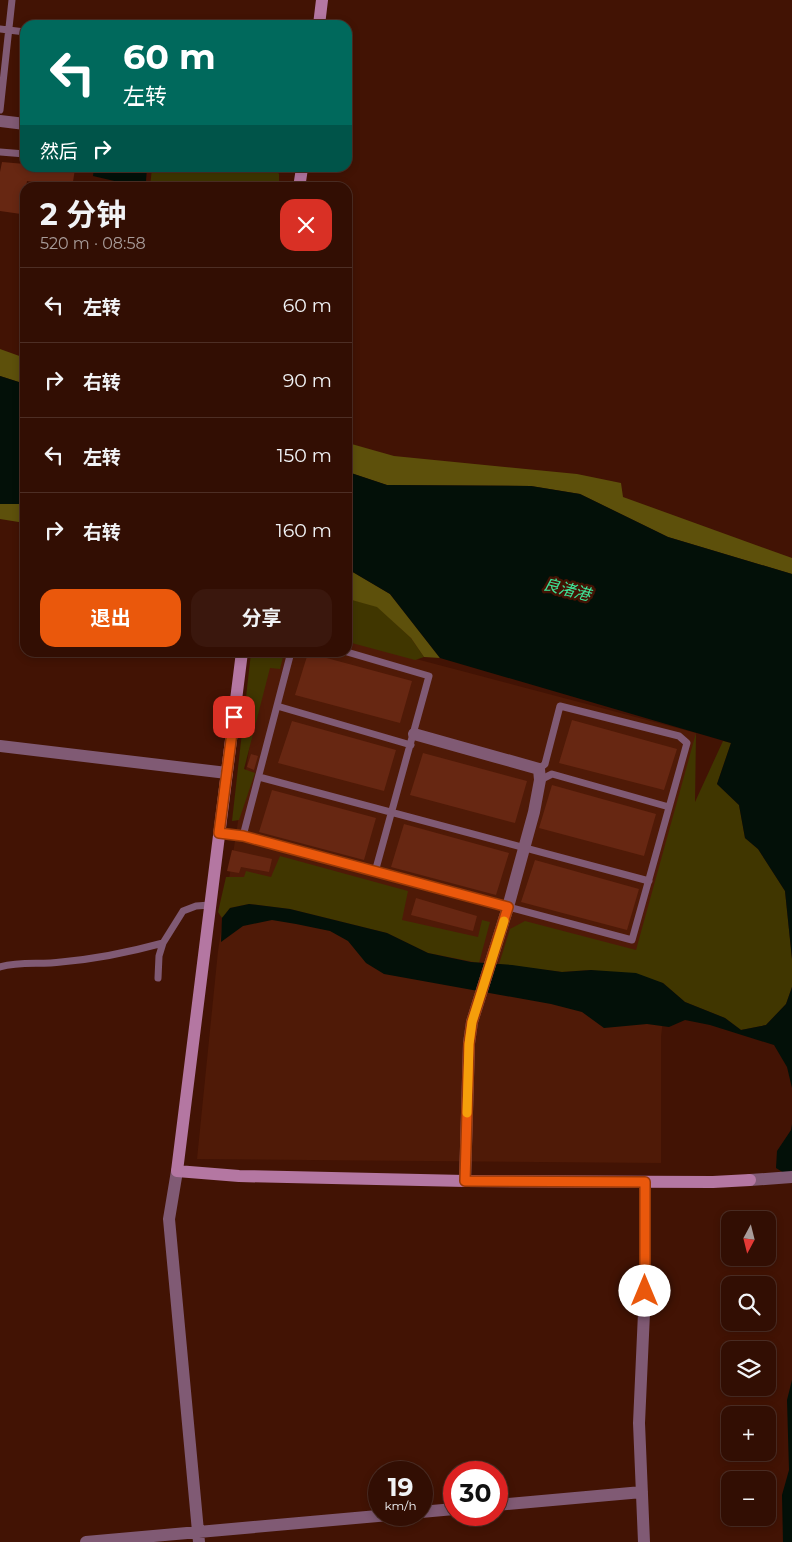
<!DOCTYPE html>
<html lang="zh">
<meta charset="utf-8">
<style>
body{margin:0;font-family:Montserrat,"Noto Sans SC",sans-serif;background:#3a170d;color:#f1f3f6;height:100vh;display:flex;flex-direction:column;font-size:19px;white-space:nowrap}
*{box-sizing:border-box;margin:0}
p{font-size:16px;color:#a89c9a}
.icon{flex:none;width:28px;height:28px;fill:none;stroke:currentColor;stroke-width:2;stroke-linecap:round;stroke-linejoin:round}
.map{position:relative;flex:1;overflow:hidden}
.drawer{position:absolute;left:20px;top:182px;width:332px;height:475px;display:flex;flex-direction:column;background:#320e03;border-radius:15px;box-shadow:0 2px 8px #0003,0 0 0 1px #4d2e25}
.drawer>*{flex:none}
.hud{position:absolute;left:20px;top:20px;width:332px;height:152px;border-radius:15px;box-shadow:0 2px 8px #0003,0 0 0 1px #4d2e25;background:#00695c;color:#fff;overflow:hidden}
.needle{width:32px;rotate:187deg}
.fabs{position:absolute;left:721px;top:1211px;display:grid;gap:10px}
.fabs a{display:grid;place-items:center;width:55px;height:55px;border-radius:10px;background:#320e03;box-shadow:0 2px 8px #0003,0 0 0 1px #4d2e25;font-size:25px}
.speed{position:absolute;left:368px;top:1461px;display:flex;gap:10px;font-size:25px;font-weight:700;text-align:center}
.speed>*{display:grid;place-content:center;width:65px;height:65px;border-radius:50%;background:#320e03;box-shadow:0 2px 8px #0003,0 0 0 1px #4d2e25;line-height:1}
.speed small{font-size:12px;font-weight:400}
.speed .limit{border:8px solid #d22;background:#fff;color:#111}
.pin{position:absolute;display:grid;place-items:center;width:42px;height:42px;color:#fff;margin:-21px;border-radius:10px;box-shadow:0 2px 8px #0006}
.me{position:absolute;width:55px;margin:-28px;rotate:0deg;stroke-linejoin:round;filter:drop-shadow(0 0 4px #0008)}
.turn{display:flex;align-items:center;gap:18px;height:105px;padding:0 20px;font-size:22px}
.turn .icon{width:65px;height:65px;stroke-width:2.5}
.turn b{display:block;font-size:35px;line-height:42px}
.then{display:flex;align-items:center;height:48px;padding:0 20px;background:#0003;gap:10px;font-size:19px}
.round{display:grid;place-items:center;flex:none;width:52px;height:52px;border-radius:15px;background:#3a170d}
.overview{display:flex;align-items:center;justify-content:space-between;height:85px;padding:0 20px}
h1{font-size:30px;font-weight:700;line-height:38px}
.action{display:flex;gap:10px;margin-top:auto;padding:10px 20px}
.action a{flex:1;height:58px;border-radius:15px;background:#ea580c;color:#fff;font-size:20px;font-weight:700;line-height:58px;text-align:center}
.action a+a{background:#3a170d;color:#f1f3f6}
ul{padding:0;list-style:none}
li{display:flex;align-items:center;gap:15px;height:75px;padding:0 20px;border-top:1px solid #4d2e25}
li div{flex:1}
li b{display:block;font-size:19px}
li em{font-style:normal}
.map>svg:first-child{display:block}
.built{fill:#4f1a07}
.green{fill:#403600}
.forest{fill:#5d500b}
.water{fill:#031008}
.building{fill:#672712}
.lines{fill:none;stroke-linecap:round;stroke-linejoin:round}
.lane{stroke:#805a74;stroke-width:7}
.street{stroke:#805a74;stroke-width:12}
.secondary{stroke:#b477a2;stroke-width:12}
.route-casing{stroke:#983908;stroke-width:12}
.route{stroke:#ea580c;stroke-width:9}
.slow{stroke:#f59e0b;stroke-width:9}
.labels{text-anchor:middle;stroke-width:5;stroke-linejoin:round;paint-order:stroke}
.water-label{font-size:16px;font-style:italic;fill:#3ee297;stroke:#421304}
</style>
<div class="map">
<svg width="792" height="1542" viewBox="0 0 792 1542">
<rect width="100%" height="100%" fill="#421304"/>
<path class="built" d="M 348,641 L 696,733 L 661,1037 L 661,1163 L 197,1159 L 218,951 L 264,653 L 348,652 Z"/>
<path class="green" d="M 152,168 L 275,168 L 279,174 L 279,187 L 150,187 Z
M 348,599 L 377,606 L 411,638 L 424,657 L 415,660 L 348,642 Z
M 251,653 L 284,653 L 280,669 L 270,668 L 244,769 L 255,773 L 239,820 L 232,821 Z
M 696,733 L 695,802 L 723,741 L 731,743 L 717,784 L 739,805 L 745,838 L 758,849 L 785,891 L 792,959 L 792,987 L 786,1004 L 766,1025 L 741,1030 L 725,1018 L 685,1002 L 663,983 L 591,970 L 562,972 L 499,964 L 510,929 L 525,921 L 636,950 Z
M 280,856 L 408,891 L 402,920 L 478,937 L 482,920 L 490,922 L 479,963 L 428,953 L 387,933 L 290,909 L 249,904 L 230,908 L 222,918 L 218,912 L 226,877 L 244,877 L 246,871 L 271,877 Z"/>
<path class="forest" d="M 0,349 L 25,358 L 25,384 L 0,376 Z
M 348,443 L 394,456 L 577,474 L 621,483 L 623,497 L 792,558 L 792,574 L 668,537 L 580,494 L 531,486 L 387,485 L 348,472 Z
M 0,504 L 25,504 L 25,523 L 0,519 Z
M 348,571 L 351,571 L 390,594 L 440,658 L 424,657 L 411,638 L 377,607 L 348,599 Z"/>
<path class="water" d="M 94,168 L 147,168 L 146,181 L 140,187 L 93,176 Z
M 0,376 L 25,384 L 25,504 L 0,504 Z
M 348,472 L 387,485 L 531,486 L 580,494 L 668,537 L 792,574 L 792,959 L 785,891 L 758,849 L 745,838 L 739,805 L 717,784 L 731,743 L 440,658 L 390,594 L 351,571 L 348,570 Z
M 249,904 L 290,909 L 387,933 L 428,953 L 471,962 L 512,965 L 562,972 L 591,970 L 636,973 L 663,983 L 685,1002 L 725,1018 L 741,1030 L 766,1025 L 786,1004 L 792,987 L 792,1088 L 787,1067 L 774,1045 L 710,1025 L 685,1020 L 669,1027 L 647,1024 L 604,1028 L 582,1012 L 551,1004 L 384,974 L 366,963 L 348,941 L 330,931 L 296,924 L 272,920 L 243,926 L 221,942 L 222,918 L 230,908 Z
M 792,1124 L 792,1178 L 776,1168 L 777,1151 L 791,1130 Z
M 792,1380 L 792,1542 L 783,1542 L 782,1495 L 789,1470 L 787,1400 Z"/>
<path class="building" d="M 2,162 L 25,164 L 25,168 L 75,169 L 72,188 L 27,181 L 21,214 L 0,211 L 0,172 Z
M 308,653 L 412,681 L 400,723 L 295,695 Z
M 572,720 L 677,749 L 664,790 L 559,763 Z
M 292,721 L 396,750 L 384,791 L 278,763 Z
M 423,753 L 527,781 L 515,823 L 410,795 Z
M 251,754 L 258,756 L 254,770 L 247,767 Z
M 552,785 L 656,814 L 644,856 L 539,828 Z
M 272,790 L 376,818 L 364,860 L 259,832 Z
M 404,824 L 509,853 L 496,895 L 391,867 Z
M 232,850 L 272,859 L 269,872 L 241,867 L 239,873 L 227,871 Z
M 535,860 L 639,889 L 627,930 L 521,902 Z
M 416,898 L 477,916 L 473,931 L 411,915 Z"/>
<g class="lines">
<path class="lane" d="M 0,29 L 25,32
M 0,110 L 12,0
M 0,152 L 25,154
M 347,652 L 429,676 L 375,872
M 277,706 L 411,745
M 259,777 L 649,881
M 540,780 L 552,774 L 669,807
M 219,833 L 243,836 L 632,940 L 687,743 L 679,736 L 560,706 L 545,764 L 539,769
M 243,836 L 291,652
M 0,967 C 20,961 41,965 61,962 C 96,959 130,952 163,943
M 158,978 L 159,956 L 163,943 L 183,911 L 196,906 L 210,905"/>
<path class="street" d="M 0,121 L 25,124
M 414,734 L 539,769 L 540,780 L 534,812 L 508,907 L 472,1022 L 469,1043 L 465,1181
M 0,746 L 227,773
M 177,1171 L 169,1219 L 199,1542
M 750,1180 L 792,1177
M 496,1505 L 642,1492
M 421,1512 L 454,1509
M 86,1542 L 389,1515
M 644,1542 L 639,1423 L 645,1291 L 645,1182"/>
<path class="secondary" d="M 319,25 L 322,0
M 299,188 L 302,168
M 242,652 L 177,1171 L 239,1176 L 465,1181 L 713,1182 L 750,1180"/>
</g>
<g class="lines">
<defs>
<path id="route" d="M 234,717 L 219,833 L 243,836 L 508,907 L 472,1022 L 469,1044 L 465,1181 L 645,1182 L 645,1291"/>
</defs>
<use href="#route" class="route-casing"/>
<use href="#route" class="route"/>
<path class="slow" d="M 467,1113 L 469,1044 L 472,1022 L 504,921"/>
</g>
<g class="labels">
<g class="water-label">
<text transform="translate(567 589) rotate(14)" y="6">良渚港</text>
</g>
</g>
</svg>
<div class="fabs">
<a><svg class="needle" viewBox="-14 -14 28 28"><path d="M0-13l5 13h-10z" fill="#e53935"/><path d="M0 13l5-13h-10z" fill="#a89c9a"/></svg></a>
<a><svg class="icon" aria-label="search" viewBox="0 0 24 24"><circle cx="10" cy="10" r="6"/><path d="M15 15l6 6"/></svg></a>
<a><svg class="icon" aria-label="layers" viewBox="0 0 24 24"><path d="M12 4l9 5-9 5-9-5zM3 14l9 5 9-5"/></svg></a>
<a>+</a>
<a>−</a>
</div>
<div class="speed"><div>19<small>km/h</small></div><div class="limit">30</div></div>
<div class="pin" style="left:234px;top:717px;background:#d93025"><svg class="icon" aria-label="arrive" viewBox="0 0 24 24"><path d="M6 21V4h12l-3 4 3 4H6"/></svg></div>
<svg class="me" style="left:645px;top:1291px" viewBox="-20 -20 40 40"><circle r="19" fill="#fff"/><path d="M0-13L10 11 0 6-10 11z" fill="#ea580c"/></svg>
<div class="hud">
<div class="turn"><svg class="icon" aria-label="left" viewBox="0 0 24 24"><path d="M17 20v-9H6M10 6l-5 5 5 5"/></svg><div><b>60 m</b>左转</div></div>
<div class="then">然后<svg class="icon" aria-label="right" viewBox="0 0 24 24"><path d="M7 20v-9h11M14 6l5 5-5 5"/></svg></div>
</div>
<section class="drawer">
<div class="overview"><div><h1>2 分钟</h1><p>520 m · 08:58</p></div><a class="round" style="background:#d93025;color:#fff"><svg class="icon" aria-label="close" viewBox="0 0 24 24"><path d="M6 6l12 12M18 6L6 18"/></svg></a></div>
<ul>
<li><svg class="icon" aria-label="left" viewBox="0 0 24 24"><path d="M17 20v-9H6M10 6l-5 5 5 5"/></svg><div><b>左转</b></div><em>60 m</em></li>
<li><svg class="icon" aria-label="right" viewBox="0 0 24 24"><path d="M7 20v-9h11M14 6l5 5-5 5"/></svg><div><b>右转</b></div><em>90 m</em></li>
<li><svg class="icon" aria-label="left" viewBox="0 0 24 24"><path d="M17 20v-9H6M10 6l-5 5 5 5"/></svg><div><b>左转</b></div><em>150 m</em></li>
<li><svg class="icon" aria-label="right" viewBox="0 0 24 24"><path d="M7 20v-9h11M14 6l5 5-5 5"/></svg><div><b>右转</b></div><em>160 m</em></li>
</ul>
<div class="action"><a>退出</a><a>分享</a></div>
</section>
</div>
